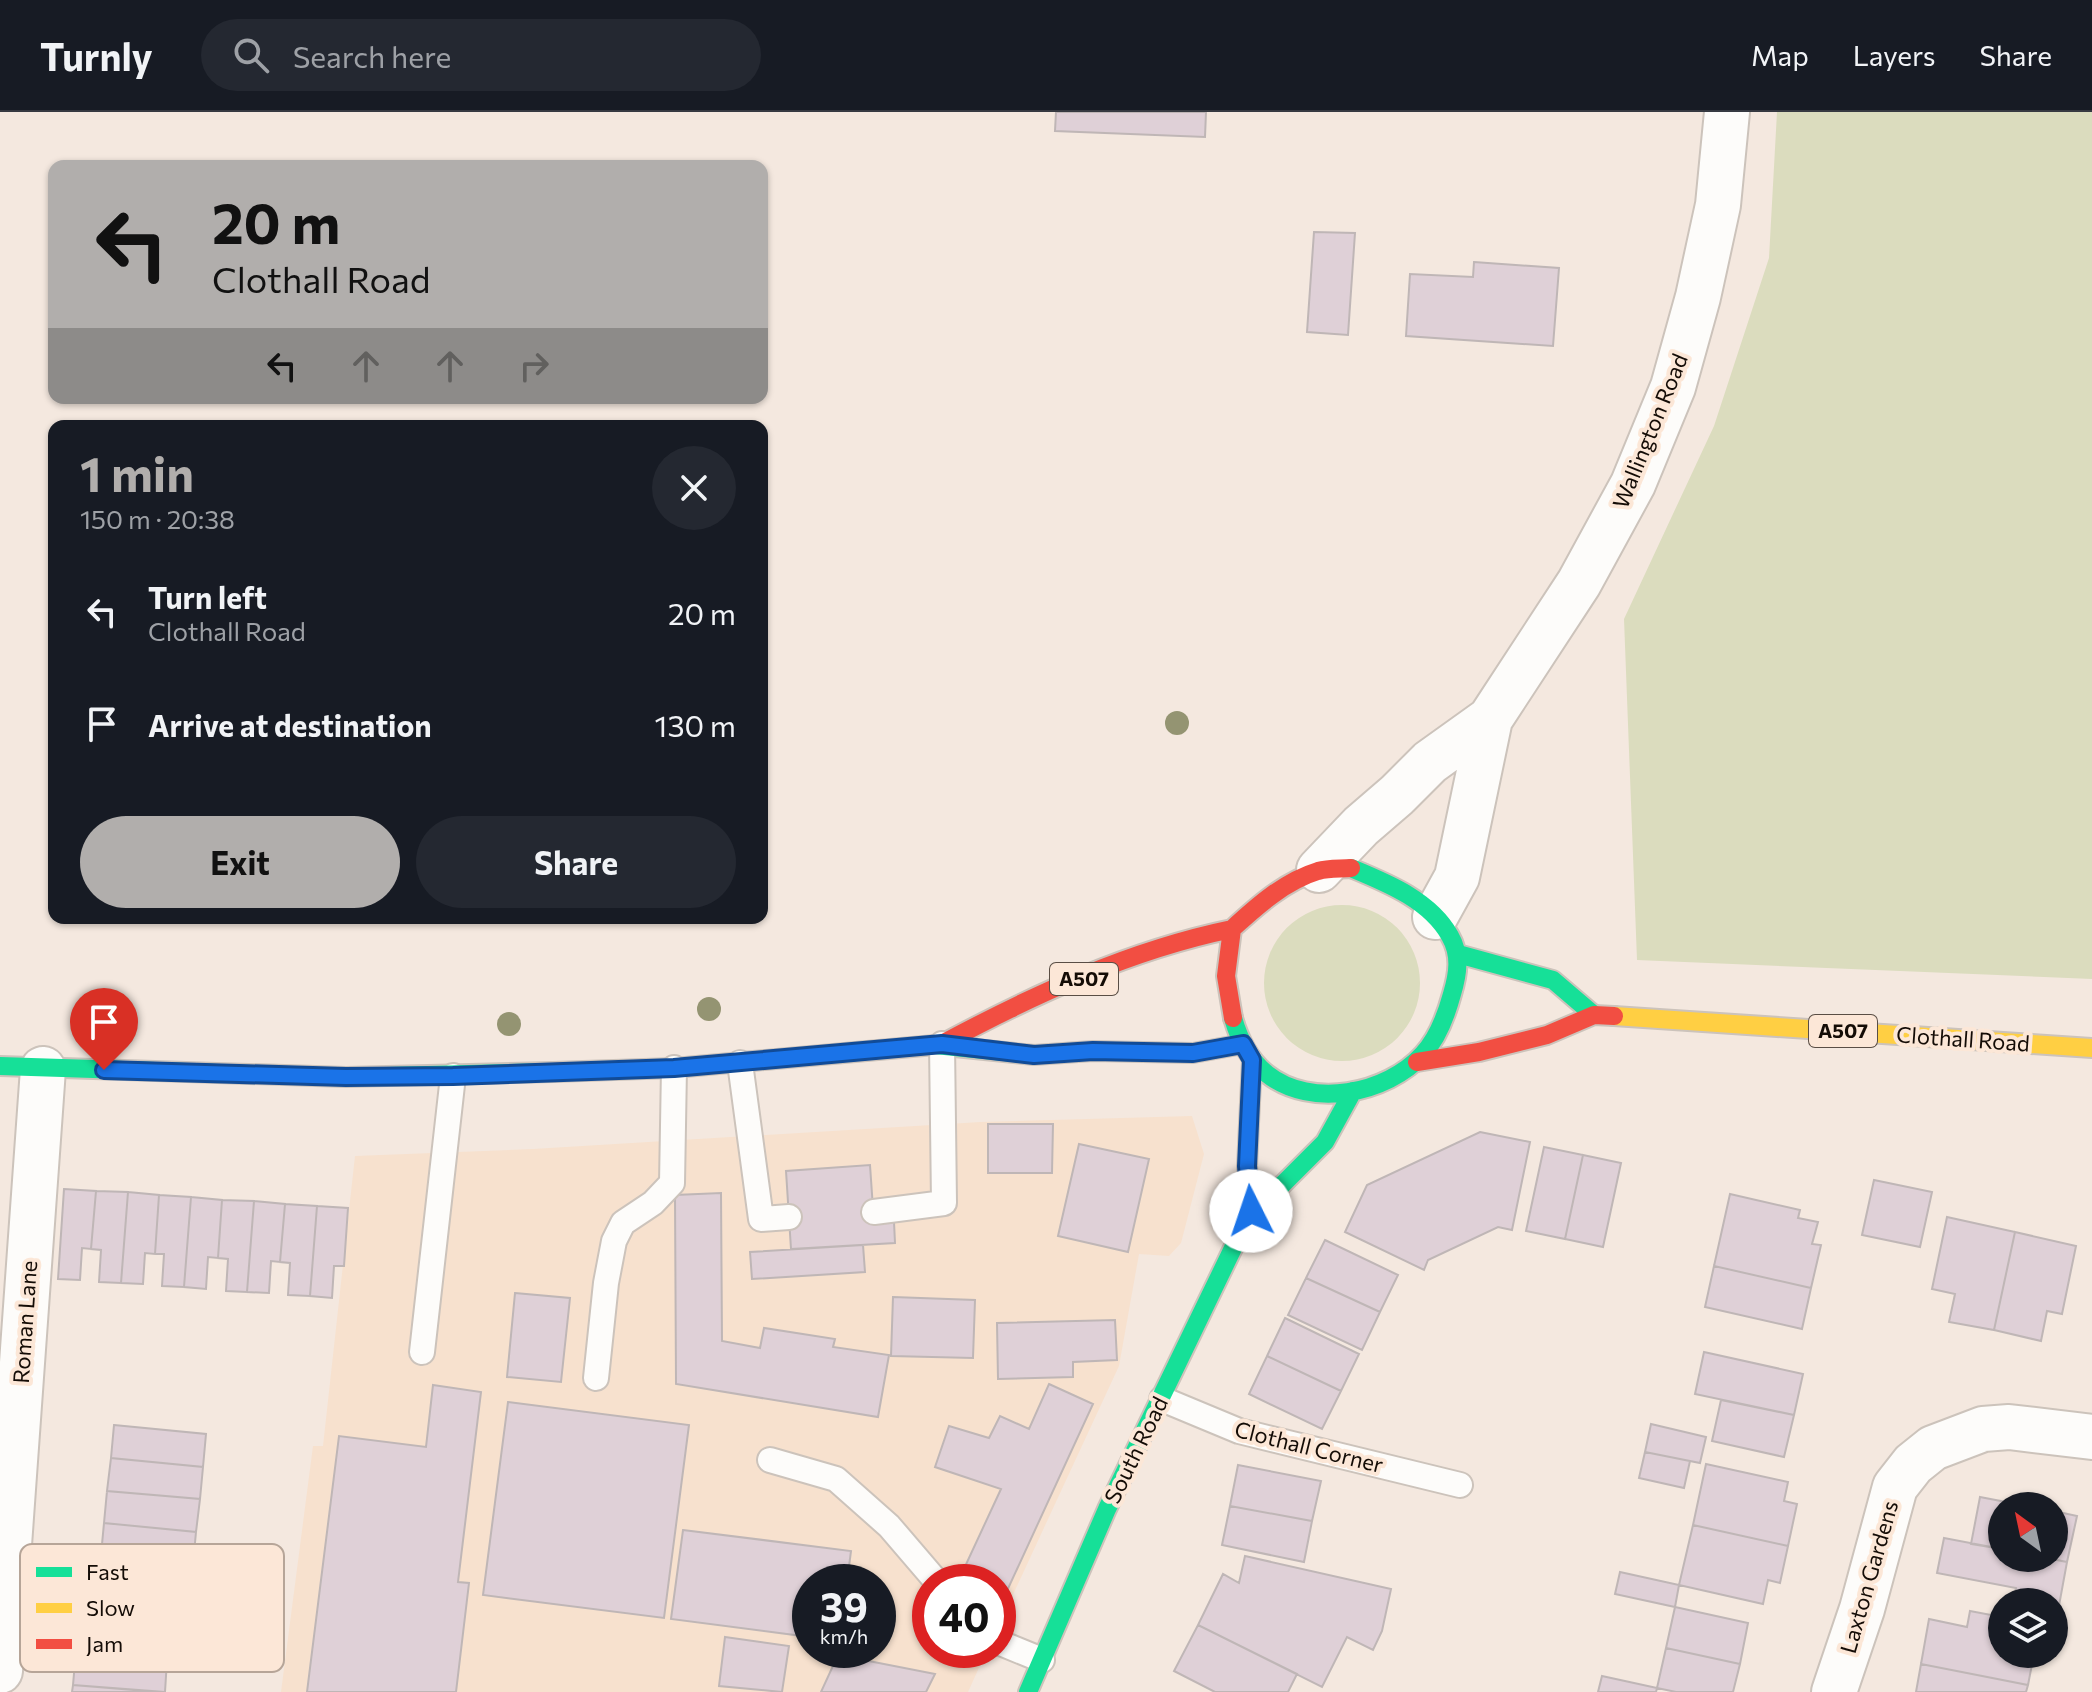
<!DOCTYPE html>
<meta charset="utf-8">
<style>
body{margin:0;font-family:Commissioner,sans-serif;background:#242831;color:#f1f3f6;height:100vh;display:flex;flex-direction:column;font-size:30px;white-space:nowrap}
*{box-sizing:border-box;margin:0}
p{font-size:26px;color:#9ea1a6}
.icon{flex:none;width:44px;height:44px;fill:none;stroke:currentColor;stroke-width:2;stroke-linecap:round;stroke-linejoin:round}
.map{position:relative;flex:1;overflow:hidden}
.panel{position:absolute;left:48px;top:308px;width:720px;height:504px;display:flex;flex-direction:column;background:#171b24;border-radius:16px;box-shadow:0 2px 6px #0004}
.panel>*{flex:none}
.banner{position:absolute;left:48px;top:48px;width:720px;height:244px;border-radius:16px;box-shadow:0 2px 6px #0004;background:#b1aeac;color:#111;overflow:hidden}
.needle{width:52px;rotate:327deg}
.buttons{position:absolute;left:1988px;top:1380px;display:grid;gap:16px}
.buttons a{display:grid;place-items:center;width:80px;height:80px;border-radius:50%;background:#171b24;box-shadow:0 2px 6px #0004;font-size:40px}
.speed{position:absolute;left:792px;top:1452px;display:flex;gap:16px;font-size:40px;font-weight:700;text-align:center}
.speed>*{display:grid;place-content:center;width:104px;height:104px;border-radius:50%;background:#171b24;box-shadow:0 2px 6px #0004;line-height:1}
.speed small{font-size:20px;font-weight:400}
.speed .limit{border:12px solid #d22;background:#fff;color:#111}
.pin{position:absolute;display:grid;place-items:center;width:68px;height:68px;color:#fff;margin:-82px -34px;border-radius:50% 50% 50% 0;rotate:-45deg;box-shadow:0 0 8px #0007}
.pin .icon{rotate:45deg}
.me{position:absolute;width:88px;margin:-44px;rotate:356deg;stroke-linejoin:round;filter:drop-shadow(0 0 6px #0008)}
.turn{display:flex;align-items:center;gap:28px;height:168px;padding:0 32px;font-size:36px}
.turn .icon{width:104px;height:104px;stroke-width:2.5}
.turn b{display:block;font-size:56px;line-height:68px}
.lanes{display:flex;align-items:center;height:76px;padding:0 32px;background:#0003;justify-content:center;gap:40px;direction:ltr}
.lanes .off{opacity:.35}
.round{display:grid;place-items:center;flex:none;width:84px;height:84px;border-radius:42px;background:#242831}
.summary{display:flex;align-items:center;justify-content:space-between;height:136px;padding:0 32px}
h1{font-size:48px;font-weight:700;line-height:60px;color:#b1aeac}
.button{display:flex;gap:16px;margin-top:auto;padding:16px 32px}
.button a{flex:1;height:92px;border-radius:48px;background:#b1aeac;color:#111;font-size:32px;font-weight:700;line-height:92px;text-align:center}
.button a+a{background:#242831;color:#f1f3f6}
ul{padding:0;list-style:none}
li{display:flex;align-items:center;gap:24px;height:112px;padding:0 32px}
li div{flex:1}
li b{display:block;font-size:30px}
li em{font-style:normal}
header{display:flex;align-items:center;gap:48px;box-sizing:border-box;height:112px;padding:0 40px;background:#171b24;border-bottom:2px solid #363941}
header strong{font-size:38px}
nav{display:flex;gap:44px;margin-inline-start:auto;font-size:28px}
.search{width:560px;height:72px;background:#242831;display:flex;align-items:center;gap:20px;box-sizing:border-box;padding:0 28px;border-radius:44px;color:#9ea1a6;font-size:30px}
.map>svg:first-child{display:block}
.built{fill:#f7e1ce;fill-rule:evenodd}
.green{fill:#dbdcbe}
.building{fill:#dfd0d7;stroke:#bfb6b6;stroke-width:2}
.lines{fill:none;stroke-linecap:round;stroke-linejoin:round}
.lane-casing{stroke:#ccc3bb;stroke-width:28}
.street-casing{stroke:#ccc3bb;stroke-width:48}
.fast-casing{stroke:#ccc3bb;stroke-width:22}
.slow-casing{stroke:#ccc3bb;stroke-width:22}
.jam-casing{stroke:#ccc3bb;stroke-width:22}
.lane{stroke:#fdfcfa;stroke-width:24}
.street{stroke:#fdfcfa;stroke-width:44}
.fast{stroke:#16e098;stroke-width:18}
.slow{stroke:#ffcf43;stroke-width:18}
.jam{stroke:#f24e42;stroke-width:18}
.tree{fill:#949472}
.route-casing{stroke:#114b97;stroke-width:20}
.route{stroke:#1a73e8;stroke-width:14}
.labels{text-anchor:middle;stroke-width:8;stroke-linejoin:round;paint-order:stroke}
.shield{fill:#fce7d7;stroke:#5a4e45;stroke-width:2}
.shield-label{font-size:20px;font-weight:bold;fill:#140c06}
.street-label{font-size:22px;fill:#140c06;stroke:#fce7d7}
.key{fill:#fce7d7;stroke:#b6a598;stroke-width:2}
.key-label{font-size:22px;fill:#140c06}
</style>
<header>
<strong>Turnly</strong>
<div class="search"><svg class="icon" aria-label="search" viewBox="0 0 24 24"><circle cx="10" cy="10" r="6"/><path d="M15 15l6 6"/></svg>Search here</div>
<nav><a>Map</a><a>Layers</a><a>Share</a></nav>
</header>
<div class="map">
<svg width="2092" height="1580" viewBox="0 0 2092 1580">
<rect width="100%" height="100%" fill="#f4e8df"/>
<path class="built" d="M 1192,1004 L 1204,1042 L 1181,1131 L 1169,1144 L 1139,1142 L 1119,1254 L 998,1515 L 998,1470 L 930,1470 L 930,1538 L 987,1538 L 968,1580 L 281,1580 L 313,1334 L 323,1334 L 355,1044 L 533,1037 L 981,1010 ZM 810,1470 L 878,1470 L 878,1538 L 810,1538 Z"/>
<path class="green" d="M 1777,0 L 2092,0 L 2092,867 L 1637,848 L 1624,507 L 1714,314 L 1769,146 Z
M1264 871a78 78 0 1 1 156 0a78 78 0 1 1-156 0Z"/>
<path class="building" d="M 1056,0 L 1206,0 L 1205,25 L 1055,19 Z
M 1314,120 L 1355,121 L 1348,223 L 1307,220 Z
M 1474,150 L 1559,156 L 1553,234 L 1406,224 L 1410,162 L 1473,165 Z
M 988,1012 L 1053,1012 L 1052,1061 L 988,1061 Z
M 1480,1020 L 1530,1030 L 1512,1118 L 1498,1115 L 1428,1148 L 1424,1158 L 1345,1120 L 1367,1073 Z
M 1079,1032 L 1149,1047 L 1128,1140 L 1058,1124 Z
M 1544,1035 L 1583,1043 L 1565,1127 L 1526,1119 Z
M 1583,1043 L 1621,1051 L 1603,1135 L 1565,1127 Z
M 870,1053 L 874,1111 L 894,1110 L 895,1131 L 791,1137 L 786,1059 Z
M 1874,1068 L 1932,1080 L 1920,1135 L 1862,1123 Z
M 64,1077 L 96,1079 L 91,1137 L 82,1136 L 80,1168 L 58,1167 Z
M 96,1079 L 128,1080 L 121,1171 L 99,1170 L 101,1138 L 91,1137 Z
M 128,1080 L 159,1083 L 155,1142 L 145,1141 L 143,1172 L 121,1171 Z
M 721,1081 L 722,1229 L 760,1236 L 764,1216 L 835,1227 L 833,1235 L 889,1243 L 878,1305 L 676,1272 L 675,1083 Z
M 1730,1082 L 1800,1098 L 1798,1106 L 1818,1110 L 1812,1132 L 1821,1133 L 1811,1176 L 1714,1154 Z
M 159,1083 L 191,1085 L 184,1175 L 162,1174 L 164,1142 L 155,1142 Z
M 191,1085 L 222,1088 L 218,1146 L 208,1145 L 206,1177 L 184,1175 Z
M 222,1088 L 254,1089 L 247,1180 L 226,1179 L 228,1147 L 218,1146 Z
M 254,1089 L 285,1092 L 280,1150 L 271,1149 L 269,1181 L 247,1180 Z
M 285,1092 L 317,1094 L 310,1184 L 288,1183 L 290,1151 L 280,1150 Z
M 317,1094 L 348,1096 L 344,1154 L 334,1154 L 332,1186 L 310,1184 Z
M 1947,1105 L 2015,1120 L 1994,1218 L 1949,1210 L 1955,1182 L 1932,1177 Z
M 2015,1120 L 2076,1134 L 2062,1202 L 2047,1199 L 2041,1229 L 1994,1218 Z
M 1325,1128 L 1398,1163 L 1380,1200 L 1306,1166 Z
M 863,1133 L 865,1160 L 752,1167 L 750,1140 Z
M 1714,1154 L 1811,1176 L 1802,1217 L 1705,1195 Z
M 1306,1166 L 1380,1200 L 1362,1238 L 1288,1203 Z
M 515,1181 L 570,1186 L 561,1270 L 507,1265 Z
M 893,1185 L 975,1188 L 973,1246 L 891,1244 Z
M 1285,1206 L 1359,1242 L 1341,1279 L 1267,1244 Z
M 1115,1208 L 1117,1248 L 1073,1250 L 1073,1265 L 998,1267 L 997,1211 Z
M 1704,1240 L 1803,1262 L 1794,1303 L 1695,1282 Z
M 1267,1244 L 1341,1279 L 1322,1317 L 1249,1282 Z
M 1049,1272 L 1093,1292 L 1006,1481 L 998,1478 L 998,1470 L 981,1470 L 962,1461 L 1001,1377 L 935,1355 L 949,1314 L 989,1326 L 1000,1304 L 1029,1317 Z
M 433,1273 L 481,1280 L 458,1470 L 469,1471 L 456,1580 L 307,1580 L 339,1324 L 426,1335 Z
M 1721,1288 L 1794,1303 L 1784,1345 L 1712,1329 Z
M 508,1290 L 689,1313 L 664,1506 L 483,1483 Z
M 1651,1312 L 1706,1325 L 1700,1351 L 1645,1340 Z
M 114,1313 L 206,1322 L 203,1355 L 111,1346 Z
M 1645,1340 L 1690,1349 L 1684,1376 L 1639,1366 Z
M 111,1346 L 203,1355 L 200,1387 L 107,1379 Z
M 1706,1352 L 1788,1370 L 1784,1389 L 1797,1392 L 1788,1434 L 1693,1413 Z
M 1238,1353 L 1321,1369 L 1312,1409 L 1230,1394 Z
M 107,1379 L 200,1387 L 196,1420 L 104,1411 Z
M 1980,1385 L 2027,1394 L 2002,1394 L 2002,1437 L 1971,1432 Z
M 1230,1394 L 1312,1409 L 1304,1450 L 1222,1433 Z
M 2054,1399 L 2077,1404 L 2067,1450 L 2047,1446 L 2054,1446 Z
M 104,1411 L 196,1420 L 193,1452 L 101,1443 Z
M 1693,1413 L 1788,1434 L 1780,1471 L 1768,1468 L 1763,1492 L 1679,1473 Z
M 683,1418 L 851,1439 L 847,1470 L 810,1470 L 810,1525 L 671,1507 Z
M 1944,1426 L 2002,1437 L 2002,1446 L 2047,1446 L 2067,1450 L 2058,1499 L 2054,1498 L 2054,1490 L 2013,1490 L 2016,1476 L 1937,1461 Z
M 1245,1444 L 1391,1477 L 1382,1519 L 1373,1538 L 1347,1525 L 1322,1575 L 1198,1513 L 1223,1462 L 1239,1471 Z
M 1620,1460 L 1679,1473 L 1675,1495 L 1615,1482 Z
M 1675,1495 L 1748,1511 L 1740,1552 L 1666,1536 Z
M 1970,1499 L 2002,1505 L 2002,1542 L 2034,1542 L 2028,1573 L 1921,1552 L 1929,1507 L 1967,1515 Z
M 1198,1513 L 1297,1562 L 1288,1580 L 1215,1580 L 1174,1559 Z
M 725,1525 L 789,1534 L 782,1580 L 719,1574 Z
M 1666,1536 L 1740,1552 L 1733,1580 L 1676,1580 L 1657,1576 Z
M 76,1539 L 167,1548 L 165,1580 L 73,1573 Z
M 838,1543 L 935,1562 L 926,1580 L 821,1580 Z
M 1921,1552 L 2028,1573 L 2026,1580 L 1916,1580 Z
M 1602,1564 L 1657,1576 L 1656,1580 L 1598,1580 Z
M 73,1573 L 158,1580 L 72,1580 Z"/>
<g class="lines">
<defs>
<path id="lane" d="M 740,951 L 761,1107 L 789,1105
M 874,1100 L 944,1091 L 942,932
M 422,1240 L 453,964
M 596,1266 L 606,1171 L 614,1129 L 623,1111 L 653,1091 L 672,1071 L 674,956
M 1162,1287 L 1239,1319 L 1460,1373
M 770,1348 L 836,1367 L 889,1414 L 937,1470
M 998,1530 L 1042,1548"/>
<path id="street" d="M 1319,758 L 1361,714 L 1397,683 L 1430,650 L 1490,607 L 1579,471 L 1633,372 L 1673,275 L 1698,185 L 1718,93 L 1727,0
M 1435,805 L 1457,765 L 1490,607
M 0,1559 L 43,957
M 1834,1580 L 1862,1497 L 1895,1375 L 1913,1352 L 1933,1336 L 1983,1317 L 2009,1315 L 2092,1325"/>
<path id="fast" d="M 1458,842 L 1553,868 L 1594,903
M 1233,906 C 1239,927 1249,948 1267,962 C 1311,997 1387,982 1423,942 C 1438,926 1446,904 1452,882 C 1458,862 1461,843 1450,824 C 1430,788 1387,771 1351,756
M 935,933 L 1034,943 L 1093,939 L 1193,941 L 1243,932
M 0,954 L 346,965 L 553,960
M 1251,1099 L 1247,1054 L 1252,948
M 1028,1580 L 1107,1397 L 1251,1099 L 1283,1072 L 1325,1030 L 1353,979"/>
<path id="slow" d="M 1614,904 L 2092,936"/>
<path id="jam" d="M 1233,906 L 1226,864 L 1232,817 C 1257,794 1285,769 1318,759 C 1329,756 1340,757 1351,756
M 942,932 C 1033,883 1130,838 1232,817
M 1417,950 L 1479,940 L 1547,923 L 1594,903 L 1614,904
M 553,960 L 674,956 L 935,933"/>
</defs>
<use href="#lane" class="lane-casing"/>
<use href="#street" class="street-casing"/>
<use href="#fast" class="fast-casing"/>
<use href="#slow" class="slow-casing"/>
<use href="#jam" class="jam-casing"/>
<use href="#lane" class="lane"/>
<use href="#street" class="street"/>
<use href="#fast" class="fast"/>
<use href="#slow" class="slow"/>
<use href="#jam" class="jam"/>
</g>
<g class="tree">
<circle cx="1177" cy="611" r="12"/>
<circle cx="709" cy="897" r="12"/>
<circle cx="509" cy="912" r="12"/>
</g>
<g class="lines">
<defs>
<path id="route" d="M 104,958 L 346,965 L 453,964 L 674,956 L 942,932 L 1034,943 L 1093,939 L 1193,941 L 1243,932 L 1252,948 L 1247,1054 L 1251,1099"/>
</defs>
<use href="#route" class="route-casing"/>
<use href="#route" class="route"/>
</g>
<g class="labels">
<g class="shield">
<rect x="1050" y="851" width="68" height="32" rx="6"/>
<rect x="1809" y="903" width="68" height="32" rx="6"/>
</g>
<g class="shield-label">
<text x="1084" y="874">A507</text>
<text x="1843" y="926">A507</text>
</g>
<g class="street-label">
<text transform="translate(1650 319) rotate(-68)" y="8">Wallington Road</text>
<text transform="translate(1963 927) rotate(4)" y="8">Clothall Road</text>
<text transform="translate(25 1210) rotate(-86)" y="8">Roman Lane</text>
<text transform="translate(1309 1335) rotate(14)" y="8">Clothall Corner</text>
<text transform="translate(1136 1338) rotate(-64)" y="8">South Road</text>
<text transform="translate(1869 1465) rotate(-74)" y="8">Laxton Gardens</text>
</g>
</g>
<rect x="20" y="1432" width="264" height="128" rx="12" class="key"/>
<rect x="36" y="1455" width="36" height="10" fill="#16e098"/>
<rect x="36" y="1491" width="36" height="10" fill="#ffcf43"/>
<rect x="36" y="1527" width="36" height="10" fill="#f24e42"/>
<g class="key-label">
<text x="86" y="1468">Fast</text>
<text x="86" y="1504">Slow</text>
<text x="86" y="1540">Jam</text>
</g>
</svg>
<div class="buttons">
<a><svg class="needle" viewBox="-14 -14 28 28"><path d="M0-13l5 13h-10z" fill="#e53935"/><path d="M0 13l5-13h-10z" fill="#9ea1a6"/></svg></a>
<a><svg class="icon" aria-label="layers" viewBox="0 0 24 24"><path d="M12 4l9 5-9 5-9-5zM3 14l9 5 9-5"/></svg></a>
</div>
<div class="speed"><div>39<small>km/h</small></div><div class="limit">40</div></div>
<div class="pin" style="left:104px;top:958px;background:#d93025"><svg class="icon" aria-label="arrive" viewBox="0 0 24 24"><path d="M6 21V4h12l-3 4 3 4H6"/></svg></div>
<svg class="me" style="left:1251px;top:1099px" viewBox="-20 -20 40 40"><circle r="19" fill="#fff"/><path d="M0-13L10 11 0 6-10 11z" fill="#1a73e8"/></svg>
<div class="banner">
<div class="turn"><svg class="icon" aria-label="left" viewBox="0 0 24 24"><path d="M17 20v-9H6M10 6l-5 5 5 5"/></svg><div><b>20 m</b>Clothall Road</div></div>
<div class="lanes"><svg class="icon" aria-label="left" viewBox="0 0 24 24"><path d="M17 20v-9H6M10 6l-5 5 5 5"/></svg><svg class="icon off" aria-label="ahead" viewBox="0 0 24 24"><path d="M12 20V5M6 11l6-6 6 6"/></svg><svg class="icon off" aria-label="ahead" viewBox="0 0 24 24"><path d="M12 20V5M6 11l6-6 6 6"/></svg><svg class="icon off" aria-label="right" viewBox="0 0 24 24"><path d="M7 20v-9h11M14 6l5 5-5 5"/></svg></div>
</div>
<section class="panel">
<div class="summary"><div><h1>1 min</h1><p>150 m · 20:38</p></div><a class="round"><svg class="icon" aria-label="close" viewBox="0 0 24 24"><path d="M6 6l12 12M18 6L6 18"/></svg></a></div>
<ul>
<li><svg class="icon" aria-label="left" viewBox="0 0 24 24"><path d="M17 20v-9H6M10 6l-5 5 5 5"/></svg><div><b>Turn left</b><p>Clothall Road</p></div><em>20 m</em></li>
<li><svg class="icon" aria-label="arrive" viewBox="0 0 24 24"><path d="M6 21V4h12l-3 4 3 4H6"/></svg><div><b>Arrive at destination</b></div><em>130 m</em></li>
</ul>
<div class="button"><a>Exit</a><a>Share</a></div>
</section>
</div>
